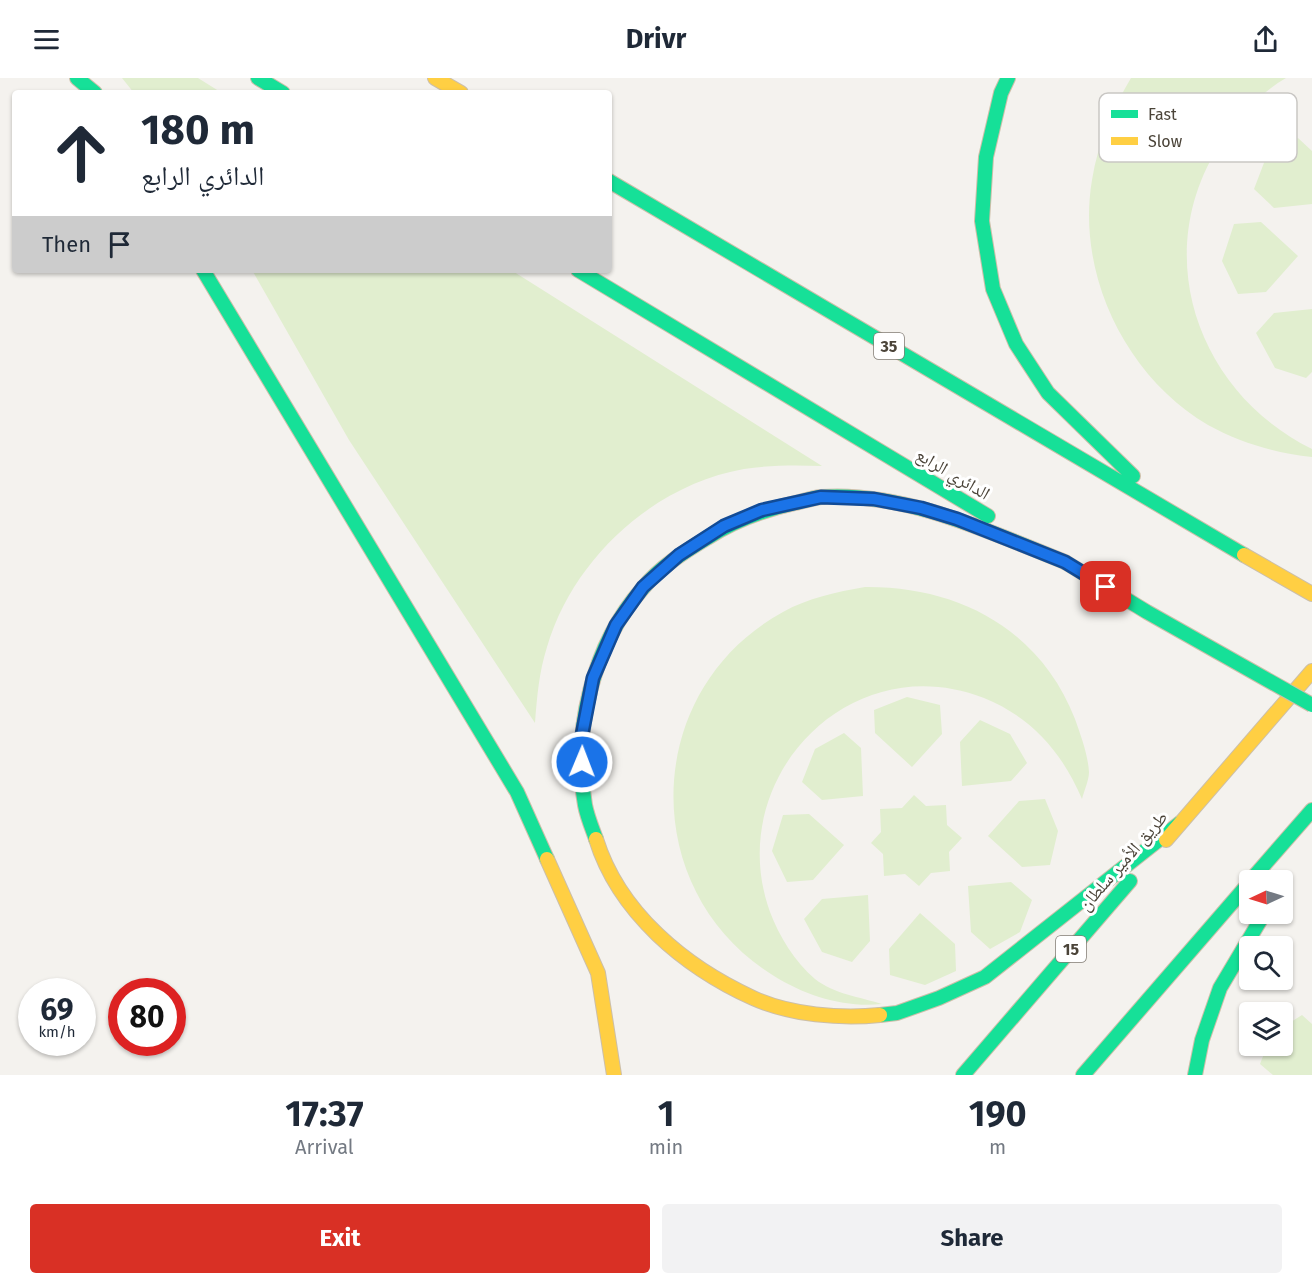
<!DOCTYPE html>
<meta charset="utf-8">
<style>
body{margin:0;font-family:"Fira Sans","Noto Naskh Arabic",sans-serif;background:#f2f2f3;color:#1f2937;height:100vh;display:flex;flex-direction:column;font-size:22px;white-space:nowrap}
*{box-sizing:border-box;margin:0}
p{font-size:20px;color:#747a83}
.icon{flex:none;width:33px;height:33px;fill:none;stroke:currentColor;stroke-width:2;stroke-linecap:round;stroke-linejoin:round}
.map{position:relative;height:997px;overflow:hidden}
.sheet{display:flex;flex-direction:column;background:#fff;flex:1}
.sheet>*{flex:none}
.guide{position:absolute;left:12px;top:12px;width:600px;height:183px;border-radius:6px;box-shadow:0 2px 4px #0004;background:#fff;color:#1f2937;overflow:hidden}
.needle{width:39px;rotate:266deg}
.tools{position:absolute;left:1239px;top:792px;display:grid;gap:12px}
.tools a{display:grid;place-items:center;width:54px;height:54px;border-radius:6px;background:#fff;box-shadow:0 2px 4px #0004;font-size:30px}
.speed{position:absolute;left:18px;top:900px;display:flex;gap:12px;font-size:30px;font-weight:700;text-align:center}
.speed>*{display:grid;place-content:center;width:78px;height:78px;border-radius:50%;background:#fff;box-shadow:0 2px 4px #0004;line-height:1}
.speed small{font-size:15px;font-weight:400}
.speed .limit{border:9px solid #d22;background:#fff;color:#111}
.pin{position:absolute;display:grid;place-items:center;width:51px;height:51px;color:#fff;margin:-26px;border-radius:12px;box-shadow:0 3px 9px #0006}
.me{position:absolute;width:66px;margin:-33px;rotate:1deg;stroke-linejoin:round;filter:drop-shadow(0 0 4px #0008)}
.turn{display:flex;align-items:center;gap:21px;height:126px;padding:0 30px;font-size:27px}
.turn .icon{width:78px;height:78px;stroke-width:2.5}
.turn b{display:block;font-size:42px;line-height:51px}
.then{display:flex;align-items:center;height:57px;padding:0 30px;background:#0003;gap:12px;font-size:22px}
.eta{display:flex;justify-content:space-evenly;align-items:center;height:102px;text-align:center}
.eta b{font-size:36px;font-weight:700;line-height:42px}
.button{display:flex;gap:12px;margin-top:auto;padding:12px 30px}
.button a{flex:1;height:69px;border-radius:6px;background:#d93025;color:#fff;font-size:24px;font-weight:700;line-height:69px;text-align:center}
.button a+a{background:#f2f2f3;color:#1f2937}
header{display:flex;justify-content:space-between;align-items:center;height:78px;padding:0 30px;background:#fff;font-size:27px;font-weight:700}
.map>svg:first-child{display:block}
.green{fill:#e1eecf}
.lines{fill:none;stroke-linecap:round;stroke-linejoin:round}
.fast-casing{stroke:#ccbfa9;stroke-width:16}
.slow-casing{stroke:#ccbfa9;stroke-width:16}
.fast{stroke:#16e098;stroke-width:14}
.slow{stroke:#ffcf43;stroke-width:14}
.fast-bridge-casing{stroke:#ccbfa9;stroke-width:16;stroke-linecap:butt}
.fast-bridge{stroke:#16e098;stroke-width:14}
.route-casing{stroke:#114b97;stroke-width:15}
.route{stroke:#1a73e8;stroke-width:10}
.labels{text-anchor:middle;stroke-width:6;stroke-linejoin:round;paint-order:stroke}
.shield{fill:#fff;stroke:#817c74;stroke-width:1.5}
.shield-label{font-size:16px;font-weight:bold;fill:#4b4439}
.street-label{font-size:18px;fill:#4b4439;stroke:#fff}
.key{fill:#fff;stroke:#c9c7c4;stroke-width:1.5}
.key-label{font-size:16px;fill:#4b4439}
</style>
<header><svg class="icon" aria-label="menu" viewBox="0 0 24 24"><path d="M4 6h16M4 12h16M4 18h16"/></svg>Drivr<svg class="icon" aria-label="share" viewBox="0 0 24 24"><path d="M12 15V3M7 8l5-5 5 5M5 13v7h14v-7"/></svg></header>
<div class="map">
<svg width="1312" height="997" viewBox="0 0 1312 997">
<rect width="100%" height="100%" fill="#f4f2ee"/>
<path class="green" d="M 122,0 L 198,0 L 222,15 L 134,15 Z
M 1131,0 L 1286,0 C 1257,17 1234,43 1217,71 C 1150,181 1200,316 1312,371 L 1312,379 C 1275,375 1241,365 1208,347 C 1126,299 1076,196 1092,102 C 1098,65 1112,32 1131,0 Z
M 1298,60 L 1312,73 L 1312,126 L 1274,130 L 1254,111 L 1267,77 Z
M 1261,144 L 1298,178 L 1266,214 L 1238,216 L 1222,183 L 1234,146 Z
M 252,192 L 511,192 L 822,388 C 796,387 770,387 744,391 C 653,407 573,481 547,569 C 539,594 537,619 535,645 L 349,362 Z
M 1312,231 L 1312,294 L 1306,300 L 1275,290 L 1256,255 L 1274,235 Z
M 865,509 C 958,508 1040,551 1075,641 C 1081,658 1088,677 1089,694 C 1089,702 1084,713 1082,721 C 1062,674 1031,639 984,620 C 850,567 722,701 770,834 C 779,858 795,884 815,901 C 834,916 860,919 882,926 C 845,930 806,918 774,898 C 637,814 640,612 783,534 C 808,520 836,514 865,509 Z
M 907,619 L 940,627 L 942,656 L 912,689 L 875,655 L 874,632 Z
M 980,642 L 1010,656 L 1027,685 L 1011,703 L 962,708 L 960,664 Z
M 844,655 L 861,670 L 863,718 L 822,722 L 802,704 L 815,671 Z
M 914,717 L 926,728 L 946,727 L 947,747 L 962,760 L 949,774 L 950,793 L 931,795 L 919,808 L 905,796 L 884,798 L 883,776 L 871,765 L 881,754 L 880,731 L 902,730 Z
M 1045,721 L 1058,753 L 1050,787 L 1022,789 L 988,758 L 1019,723 Z
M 809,736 L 844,767 L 813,802 L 787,804 L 772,773 L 783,737 Z
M 1011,804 L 1032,822 L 1020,854 L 990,871 L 971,854 L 968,808 Z
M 868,817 L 870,863 L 852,884 L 822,874 L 804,841 L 822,821 Z
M 920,835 L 955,866 L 956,893 L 925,907 L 890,897 L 889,871 Z
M 1302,937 L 1312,946 L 1312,997 L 1273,997 L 1260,986 L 1267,968 L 1282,968 L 1283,949 Z"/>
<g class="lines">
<defs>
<path id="fast" d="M 77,0 L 95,15
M 258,0 L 283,15
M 1008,0 L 1001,15 L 986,79 L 982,143 L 993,211 L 1016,266 L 1048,315 L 1133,398
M 609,103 L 1244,477
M 203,192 L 517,714 L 547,781
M 578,192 L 988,438
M 596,761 C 592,750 587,738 585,727 C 572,653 593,566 643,510 C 660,489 684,474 707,460 C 735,442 763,432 795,425 C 803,423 813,420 821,419 C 904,413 990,454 1065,484
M 1251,802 L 1312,732
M 880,937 L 897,935 L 939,920 L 985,899 L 1180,745
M 963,997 L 1130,803
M 1083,997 L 1250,804
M 1195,997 L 1202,962 L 1220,910 L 1264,836"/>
<path id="slow" d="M 435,0 L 461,15
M 1244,477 L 1312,516
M 596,761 C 619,835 685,889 753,920 C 790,937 841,941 880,937
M 1166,762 L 1312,593
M 547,781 L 598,895 L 614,997"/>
</defs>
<use href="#fast" class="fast-casing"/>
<use href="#slow" class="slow-casing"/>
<use href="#fast" class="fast"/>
<use href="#slow" class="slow"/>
<defs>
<path id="fast-bridge" d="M 1065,484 L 1147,534 L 1312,627"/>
</defs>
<use href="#fast-bridge" class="fast-bridge-casing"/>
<use href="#fast-bridge" class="fast-bridge"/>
</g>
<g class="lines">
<defs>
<path id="route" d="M 582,684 L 581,662 L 593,600 L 616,547 L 643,509 L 679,477 L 724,448 L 762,432 L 821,419 L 874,421 L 921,430 L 957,441 L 1065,484 L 1106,509"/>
</defs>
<use href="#route" class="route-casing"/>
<use href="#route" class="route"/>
</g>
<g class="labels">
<g class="shield">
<rect x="874" y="255" width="30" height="26" rx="4.5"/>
<rect x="1056" y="858" width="30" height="26" rx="4.5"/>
</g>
<g class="shield-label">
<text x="889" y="274">35</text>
<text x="1071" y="877">15</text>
</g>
<g class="street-label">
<text transform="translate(953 396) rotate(31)" y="6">الدائري الرابع</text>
<text transform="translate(1123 783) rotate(-49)" y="6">طريق الأمير سلطان</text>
</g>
</g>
<rect x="1099" y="15" width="198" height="69" rx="9" class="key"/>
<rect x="1111" y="32" width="27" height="8" fill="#16e098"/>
<rect x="1111" y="59" width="27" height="8" fill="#ffcf43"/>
<g class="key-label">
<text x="1148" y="42">Fast</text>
<text x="1148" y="69">Slow</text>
</g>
</svg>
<div class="tools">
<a><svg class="needle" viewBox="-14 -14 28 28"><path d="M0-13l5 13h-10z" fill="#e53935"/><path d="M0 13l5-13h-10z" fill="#747a83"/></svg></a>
<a><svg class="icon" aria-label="search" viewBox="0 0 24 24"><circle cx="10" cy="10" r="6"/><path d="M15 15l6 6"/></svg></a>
<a><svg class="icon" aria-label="layers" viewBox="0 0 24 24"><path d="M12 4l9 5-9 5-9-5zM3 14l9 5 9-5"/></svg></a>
</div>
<div class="speed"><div>69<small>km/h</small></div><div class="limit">80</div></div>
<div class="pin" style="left:1106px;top:509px;background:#d93025"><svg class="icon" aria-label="arrive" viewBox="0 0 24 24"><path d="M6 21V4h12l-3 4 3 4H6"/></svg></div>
<svg class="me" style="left:582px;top:684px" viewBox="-20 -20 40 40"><circle r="17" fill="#1a73e8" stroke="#fff" stroke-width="3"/><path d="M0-11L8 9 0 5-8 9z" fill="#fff"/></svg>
<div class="guide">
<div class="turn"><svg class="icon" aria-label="ahead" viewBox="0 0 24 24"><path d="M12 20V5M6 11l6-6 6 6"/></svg><div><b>180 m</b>الدائري الرابع</div></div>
<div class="then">Then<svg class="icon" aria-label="arrive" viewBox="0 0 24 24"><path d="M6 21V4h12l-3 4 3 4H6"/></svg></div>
</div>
</div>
<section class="sheet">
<div class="eta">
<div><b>17:37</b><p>Arrival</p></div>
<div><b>1</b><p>min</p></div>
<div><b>190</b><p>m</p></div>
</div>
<div class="button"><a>Exit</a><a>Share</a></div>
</section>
